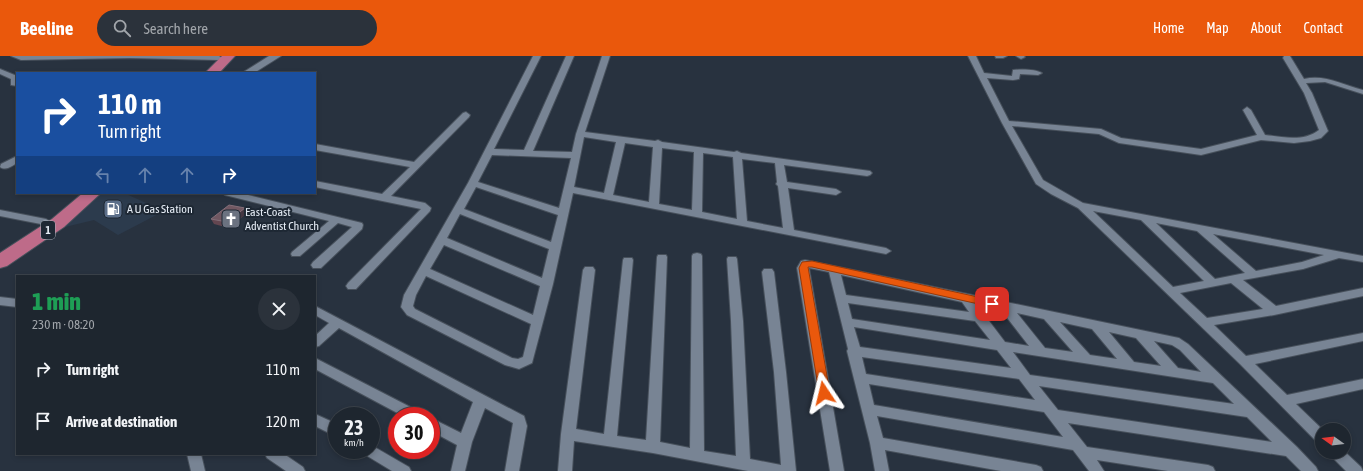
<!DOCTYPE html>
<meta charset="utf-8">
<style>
body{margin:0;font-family:"Asap Condensed",sans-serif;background:#2b323b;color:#f1f3f6;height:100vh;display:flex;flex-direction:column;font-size:15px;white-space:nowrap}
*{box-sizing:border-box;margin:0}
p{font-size:13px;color:#a1a5aa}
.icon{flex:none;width:22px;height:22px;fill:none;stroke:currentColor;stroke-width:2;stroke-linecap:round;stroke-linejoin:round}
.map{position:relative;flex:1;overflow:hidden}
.details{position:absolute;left:16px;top:219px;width:300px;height:180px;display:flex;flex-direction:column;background:#1e262f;border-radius:0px;box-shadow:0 2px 6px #0003,0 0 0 1px #3c434b}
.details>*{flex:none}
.hud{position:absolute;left:16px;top:16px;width:300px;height:122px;border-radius:0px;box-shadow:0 2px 6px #0003,0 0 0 1px #3c434b;background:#1a4fa0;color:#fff;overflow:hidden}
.needle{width:26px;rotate:285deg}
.buttons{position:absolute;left:1315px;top:367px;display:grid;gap:8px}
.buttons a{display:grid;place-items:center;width:36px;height:36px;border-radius:50%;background:#1e262f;box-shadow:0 2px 6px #0003,0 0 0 1px #3c434b;font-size:20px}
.speed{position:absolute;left:328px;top:351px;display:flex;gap:8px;font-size:20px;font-weight:700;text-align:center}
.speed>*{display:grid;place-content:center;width:52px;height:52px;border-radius:50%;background:#1e262f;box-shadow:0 2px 6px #0003,0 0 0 1px #3c434b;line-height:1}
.speed small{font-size:10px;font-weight:400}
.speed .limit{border:6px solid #d22;background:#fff;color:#111}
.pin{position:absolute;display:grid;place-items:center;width:34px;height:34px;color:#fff;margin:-17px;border-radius:8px;box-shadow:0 2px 6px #0006}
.me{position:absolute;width:44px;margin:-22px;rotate:350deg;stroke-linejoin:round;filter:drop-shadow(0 0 3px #0008)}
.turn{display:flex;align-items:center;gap:14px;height:84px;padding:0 16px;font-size:18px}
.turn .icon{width:52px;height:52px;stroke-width:2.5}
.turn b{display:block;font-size:28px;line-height:34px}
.lanes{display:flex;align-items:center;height:38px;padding:0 16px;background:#0003;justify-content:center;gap:20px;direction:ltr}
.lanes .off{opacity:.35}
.round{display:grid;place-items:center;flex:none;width:42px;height:42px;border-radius:21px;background:#2b323b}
.overview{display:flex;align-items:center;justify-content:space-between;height:68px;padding:0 16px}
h1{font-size:24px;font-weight:800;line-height:30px;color:#1e9e55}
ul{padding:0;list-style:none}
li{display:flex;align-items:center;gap:12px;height:52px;padding:0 16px}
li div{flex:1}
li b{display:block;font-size:15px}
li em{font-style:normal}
header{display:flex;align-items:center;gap:24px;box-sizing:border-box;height:56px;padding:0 20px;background:#ea580c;color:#fff}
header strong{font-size:19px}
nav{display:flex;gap:22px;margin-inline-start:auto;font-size:14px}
.search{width:280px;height:36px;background:#2b323b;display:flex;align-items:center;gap:10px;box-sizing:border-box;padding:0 14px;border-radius:22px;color:#a1a5aa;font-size:15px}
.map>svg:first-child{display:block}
.built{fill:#2c3b4d}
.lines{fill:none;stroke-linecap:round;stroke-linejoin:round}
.minor-casing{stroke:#47505b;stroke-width:2}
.tertiary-casing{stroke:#47505b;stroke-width:2}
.trunk-casing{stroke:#47505b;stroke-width:2}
.minor{fill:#788494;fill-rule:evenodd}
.tertiary{fill:#788494;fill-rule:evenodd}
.trunk{fill:#be6b89;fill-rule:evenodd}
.wall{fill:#634650}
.shaded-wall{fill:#453742}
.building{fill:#715862;stroke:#836f79}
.route{fill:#ea580c;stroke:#983908}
.labels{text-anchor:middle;stroke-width:4;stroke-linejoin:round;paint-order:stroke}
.shield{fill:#1e2834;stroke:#a9b0ba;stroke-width:1}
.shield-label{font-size:11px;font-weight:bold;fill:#e4ebf4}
.poi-label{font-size:12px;fill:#e4ebf4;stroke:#1e2834;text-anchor:start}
</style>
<header>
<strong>Beeline</strong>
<div class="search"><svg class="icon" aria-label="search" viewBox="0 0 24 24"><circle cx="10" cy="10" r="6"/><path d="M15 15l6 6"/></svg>Search here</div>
<nav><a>Home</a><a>Map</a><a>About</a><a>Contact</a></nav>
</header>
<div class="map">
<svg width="1363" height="415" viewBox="0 0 1363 415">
<rect width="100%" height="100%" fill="#28323f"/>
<path class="built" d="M 102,137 L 124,137 L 164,155 L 118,179 L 94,164 L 65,171 Z"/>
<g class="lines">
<defs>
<path id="minor" d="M 11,0 L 219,0 L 222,2 L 218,4 L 130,2 L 21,4 Z
M 533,0 L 541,0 L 494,93 L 524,94 L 566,0 L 574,0 L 533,95 L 572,96 L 576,78 L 602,0 L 610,0 L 585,76 L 655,85 L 658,84 L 662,86 L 734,96 L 737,95 L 741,97 L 870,115 L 872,117 L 870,119 L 867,120 L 784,109 L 787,126 L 836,133 L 841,136 L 836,139 L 788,132 L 794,174 L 886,192 L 891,195 L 886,198 L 573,137 L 553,228 L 532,307 L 519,313 L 505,309 L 407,259 L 401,251 L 404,239 L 468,127 ZM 584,81 L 616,86 L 604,137 L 574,131 ZM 625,87 L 653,91 L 649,146 L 613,139 ZM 662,92 L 694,96 L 692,154 L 659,148 ZM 703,97 L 733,101 L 737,163 L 702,156 ZM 492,99 L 571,102 L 559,152 L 478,126 ZM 742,103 L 775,107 L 777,126 L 776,128 L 778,130 L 783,172 L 747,165 ZM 476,131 L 558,159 L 551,186 L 464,153 ZM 460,158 L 549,193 L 542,222 L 447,182 ZM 444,189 L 540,230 L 533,259 L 430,213 ZM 426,220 L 531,268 L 523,301 L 518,303 L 512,302 L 415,253 L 413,250 L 416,239 Z
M 968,0 L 976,0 L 984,17 L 1012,20 L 1013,14 C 1021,13 1036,13 1042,17 L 1038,19 L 1020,18 L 1019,23 L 1013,24 L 987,22 L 1009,65 L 1101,73 L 1121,82 L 1201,93 L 1257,79 L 1243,54 L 1247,51 L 1251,54 L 1265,79 C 1283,81 1304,86 1319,74 L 1304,37 L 1283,2 L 1284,0 L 1290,0 L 1304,23 C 1325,18 1342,29 1363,34 L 1363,38 L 1325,26 L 1306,27 L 1312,37 L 1328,75 L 1321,82 L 1310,85 L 1294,87 L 1261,84 L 1201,99 L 1119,87 L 1099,78 L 1012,70 L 1043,124 L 1083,147 L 1363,200 L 1363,206 L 1339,202 L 1303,213 L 1243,224 L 1276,250 L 1363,232 L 1363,240 L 1274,259 L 1214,269 L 1246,300 L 1363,277 L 1363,285 L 1255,308 L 1287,339 L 1363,323 L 1363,333 L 1296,348 L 1323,374 L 1322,388 L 1317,386 L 1240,308 L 1078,152 L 1051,138 L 1036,128 L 1002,67 ZM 1093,155 L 1141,164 L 1204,225 L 1173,231 ZM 1156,167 L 1197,175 L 1245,217 L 1215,223 ZM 1213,178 L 1324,199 L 1302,206 L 1256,215 ZM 1231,227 L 1263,253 L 1207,262 L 1180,237 Z
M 995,0 L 1007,0 L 1003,2 L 996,2 Z
M 1016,0 L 1024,0 L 1025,1 L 1021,3 Z
M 0,13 L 17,20 L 17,30 L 11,29 L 11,23 L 0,18 Z
M 466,56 L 470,59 L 469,61 L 391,140 L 425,147 L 431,152 L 430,155 L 356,233 L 348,233 L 346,230 L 348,227 L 421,153 L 315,131 L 315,125 L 382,138 L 410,111 L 315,94 L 315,88 L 414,106 L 463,57 Z
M 17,100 L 17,107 C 12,110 6,115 0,111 L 1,108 Z
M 223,137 L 240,137 L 362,167 L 363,169 L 362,173 L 321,212 L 313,212 L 311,209 L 313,206 L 352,171 L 338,167 L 300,200 L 292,200 L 291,198 L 292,196 L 329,165 L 225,139 Z
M 0,154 L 46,163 L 51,166 L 46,169 L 0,160 Z
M 697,197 L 701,198 L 702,200 L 704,395 L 736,400 L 731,265 L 727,203 L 728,201 L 736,201 L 737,203 L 743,265 L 750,403 L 781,409 L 774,316 L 762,216 L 764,213 L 772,213 L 774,216 L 786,316 L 796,415 L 748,415 L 653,397 L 574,385 L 572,415 L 558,415 L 561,378 L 583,214 L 585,211 L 593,211 L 595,214 L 576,373 L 604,378 L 623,204 L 624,202 L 632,202 L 633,204 L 617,380 L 646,384 L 657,201 L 658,199 L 666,199 L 667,201 L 660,386 L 690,392 L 692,200 L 693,198 Z
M 805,204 L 1179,282 L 1188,288 L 1297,391 L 1316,411 L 1318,415 L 1301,415 L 1286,400 L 1068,367 L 1087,391 L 1208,409 L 1213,411 L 1215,415 L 1168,415 L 1097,404 L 1104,415 L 1089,415 L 1073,394 L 877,360 L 883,382 L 1036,409 L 1041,411 L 1043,415 L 1001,415 L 885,394 L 889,415 L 875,415 L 870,387 L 847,295 L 848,293 L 829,216 L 809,212 L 844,415 L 830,415 L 797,212 L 801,205 ZM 841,219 L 962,246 L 969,256 L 846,239 ZM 848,247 L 975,265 L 990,284 L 852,263 ZM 977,249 L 1001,254 L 1029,290 L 1005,286 ZM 1017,257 L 1044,263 L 1073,296 L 1045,292 ZM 1060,266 L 1092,273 L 1117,303 L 1090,299 ZM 854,271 L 997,294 L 1011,312 L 860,291 ZM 1109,276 L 1136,282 L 1161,310 L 1134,306 ZM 1154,285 L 1172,289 L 1180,294 L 1201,316 L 1178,312 ZM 1013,296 L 1213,327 L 1234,348 L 1030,319 ZM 862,301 L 1019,323 L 1035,344 L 866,318 ZM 869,328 L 1044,356 L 1063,381 L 874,349 ZM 1039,330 L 1247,361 L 1272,386 L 1058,354 Z
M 0,241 L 17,243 L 17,251 L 0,249 Z
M 315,250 L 524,360 L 527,370 L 519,415 L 505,415 L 513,367 L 485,352 L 472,386 L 465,415 L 451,415 L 457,389 L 431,375 L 431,362 L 461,377 L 473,346 L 339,272 L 319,290 L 315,291 L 315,280 L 329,267 L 315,259 Z
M 315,302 L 420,356 L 422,360 L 403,360 L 315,313 Z
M 315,358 L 337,368 L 337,381 L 315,370 Z
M 371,389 L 409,411 L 411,415 L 392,415 L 364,398 L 362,394 L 371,394 Z
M 1344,395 L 1361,411 L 1363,415 L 1346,415 L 1331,400 L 1329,396 L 1344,396 Z
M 187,398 L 201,398 L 205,415 L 191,415 Z
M 265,398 L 284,398 L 303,411 L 305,415 L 286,415 L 267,402 Z"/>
<path id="tertiary" d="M 269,0 L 281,0 L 254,17 L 242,17 Z"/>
<path id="trunk" d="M 222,0 L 235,0 L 219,17 L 205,17 Z
M 83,137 L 101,137 L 64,171 L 7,210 L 0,212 L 0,197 L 52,163 Z"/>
</defs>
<use href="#minor" class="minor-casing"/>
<use href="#tertiary" class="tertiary-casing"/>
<use href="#trunk" class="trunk-casing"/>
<use href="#minor" class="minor"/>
<use href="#tertiary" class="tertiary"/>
<use href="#trunk" class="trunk"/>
</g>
<path class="wall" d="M 245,152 L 247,157 L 229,172 L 214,168 L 211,163 Z"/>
<path class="shaded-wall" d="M 245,152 L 247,157 L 229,172 L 227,166 Z"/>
<path class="building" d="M 229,149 L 245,152 L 227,166 L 211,163 Z"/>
<path class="route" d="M 812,205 L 992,244 L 997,248 L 992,251 L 812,211 L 808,211 L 830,337 L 828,340 L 824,341 L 820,340 L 819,337 L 799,212 L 802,206 Z"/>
<defs>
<symbol id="fuel-square" viewBox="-11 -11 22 22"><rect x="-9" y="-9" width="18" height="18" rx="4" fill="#5c6f8a" stroke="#1e2834"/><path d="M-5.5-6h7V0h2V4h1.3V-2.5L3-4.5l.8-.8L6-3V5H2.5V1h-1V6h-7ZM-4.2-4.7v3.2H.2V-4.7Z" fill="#fff"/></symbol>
<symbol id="church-square" viewBox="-11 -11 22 22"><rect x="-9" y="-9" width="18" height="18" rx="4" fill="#6b7280" stroke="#1e2834"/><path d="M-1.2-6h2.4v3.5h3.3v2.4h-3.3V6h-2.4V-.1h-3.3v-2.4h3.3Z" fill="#fff"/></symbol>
</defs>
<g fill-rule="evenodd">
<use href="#fuel-square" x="102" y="142" width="22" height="22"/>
<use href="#church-square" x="220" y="152" width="22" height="22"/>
</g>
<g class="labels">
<rect class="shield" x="41" y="165" width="14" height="18" rx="3"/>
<g class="shield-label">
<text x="48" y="178">1</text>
</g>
<g class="poi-label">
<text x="127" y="157">A U Gas Station</text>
<text x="245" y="160">East-Coast<tspan x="245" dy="14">Adventist Church</tspan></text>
</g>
</g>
</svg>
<div class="buttons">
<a><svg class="needle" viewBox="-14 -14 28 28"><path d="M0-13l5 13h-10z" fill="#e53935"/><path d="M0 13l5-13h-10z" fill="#a1a5aa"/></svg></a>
</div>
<div class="speed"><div>23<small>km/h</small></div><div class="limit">30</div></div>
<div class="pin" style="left:992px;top:248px;background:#d93025"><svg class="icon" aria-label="arrive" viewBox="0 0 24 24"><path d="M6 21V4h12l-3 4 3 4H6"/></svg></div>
<svg class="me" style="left:824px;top:337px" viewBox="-20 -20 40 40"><path d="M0-17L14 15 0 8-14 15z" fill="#ea580c" stroke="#fff" stroke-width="4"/></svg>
<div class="hud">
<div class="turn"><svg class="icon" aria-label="right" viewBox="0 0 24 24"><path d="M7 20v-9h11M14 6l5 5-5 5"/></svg><div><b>110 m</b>Turn right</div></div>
<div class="lanes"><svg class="icon off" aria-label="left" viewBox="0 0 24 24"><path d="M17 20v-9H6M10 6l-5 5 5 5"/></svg><svg class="icon off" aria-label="ahead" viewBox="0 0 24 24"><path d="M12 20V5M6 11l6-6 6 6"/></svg><svg class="icon off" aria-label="ahead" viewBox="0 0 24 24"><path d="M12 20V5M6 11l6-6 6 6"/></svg><svg class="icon" aria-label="right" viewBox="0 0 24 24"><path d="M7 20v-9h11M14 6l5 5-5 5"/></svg></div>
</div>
<section class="details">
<div class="overview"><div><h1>1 min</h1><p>230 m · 08:20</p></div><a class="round"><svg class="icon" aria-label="close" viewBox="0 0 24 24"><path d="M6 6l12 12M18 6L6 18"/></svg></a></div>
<ul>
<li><svg class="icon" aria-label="right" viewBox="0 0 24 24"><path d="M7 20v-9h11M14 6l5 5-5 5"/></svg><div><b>Turn right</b></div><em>110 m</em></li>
<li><svg class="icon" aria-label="arrive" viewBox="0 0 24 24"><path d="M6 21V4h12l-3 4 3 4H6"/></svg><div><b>Arrive at destination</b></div><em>120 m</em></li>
</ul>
</section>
</div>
